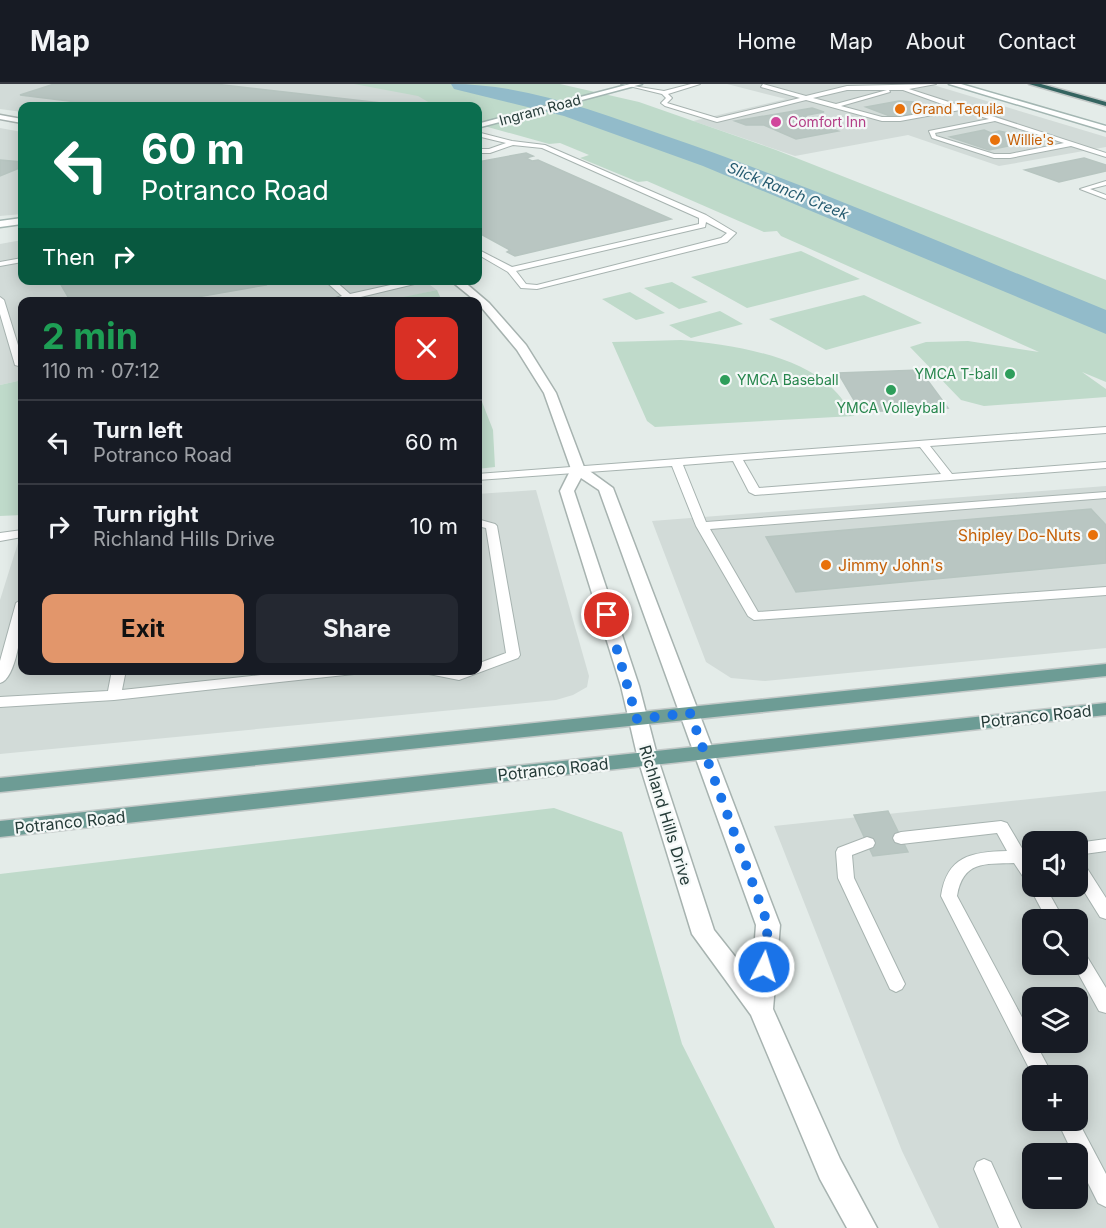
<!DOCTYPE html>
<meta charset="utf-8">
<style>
body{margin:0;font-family:Inter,sans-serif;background:#242831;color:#f1f3f6;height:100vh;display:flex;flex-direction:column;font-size:22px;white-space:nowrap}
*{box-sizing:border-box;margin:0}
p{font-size:20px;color:#9ea1a6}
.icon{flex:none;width:33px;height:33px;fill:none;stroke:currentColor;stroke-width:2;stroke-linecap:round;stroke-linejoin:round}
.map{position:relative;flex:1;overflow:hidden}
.panel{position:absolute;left:18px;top:213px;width:464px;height:378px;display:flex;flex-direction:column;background:#171b24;border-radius:12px;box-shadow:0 3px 15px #0003}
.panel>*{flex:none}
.top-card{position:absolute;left:18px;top:18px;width:464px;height:183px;border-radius:12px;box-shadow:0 3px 15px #0003;background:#0b6e4f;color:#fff;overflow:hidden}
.tools{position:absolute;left:1022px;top:747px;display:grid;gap:12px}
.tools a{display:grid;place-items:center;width:66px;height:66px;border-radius:12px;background:#171b24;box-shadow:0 3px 15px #0003;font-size:30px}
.pin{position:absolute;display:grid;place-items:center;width:51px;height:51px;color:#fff;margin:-26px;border:3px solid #fff;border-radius:50%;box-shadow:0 2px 6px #0007}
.me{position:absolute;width:66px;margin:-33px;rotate:5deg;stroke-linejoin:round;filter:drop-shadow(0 0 4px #0008)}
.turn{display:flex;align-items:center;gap:21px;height:126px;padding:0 24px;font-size:27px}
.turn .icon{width:78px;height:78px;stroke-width:2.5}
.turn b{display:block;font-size:42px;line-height:51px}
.then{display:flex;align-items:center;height:57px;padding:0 24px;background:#0003;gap:12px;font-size:22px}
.round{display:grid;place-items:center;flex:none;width:63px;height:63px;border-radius:12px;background:#242831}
.overview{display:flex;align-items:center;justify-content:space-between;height:102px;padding:0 24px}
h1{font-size:36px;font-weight:700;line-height:45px;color:#1e9e55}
.cta{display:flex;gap:12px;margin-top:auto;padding:12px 24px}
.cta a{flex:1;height:69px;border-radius:12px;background:#e2966b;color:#111;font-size:24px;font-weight:700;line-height:69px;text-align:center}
.cta a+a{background:#242831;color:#f1f3f6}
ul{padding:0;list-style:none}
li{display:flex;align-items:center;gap:18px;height:84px;padding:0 24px;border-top:2px solid #363941}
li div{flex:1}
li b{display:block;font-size:22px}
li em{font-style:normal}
header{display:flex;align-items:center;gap:36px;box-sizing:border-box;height:84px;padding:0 30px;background:#171b24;border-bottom:2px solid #363941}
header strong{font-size:28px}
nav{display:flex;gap:33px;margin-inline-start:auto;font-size:21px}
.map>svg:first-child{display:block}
.built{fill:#d2dbd8;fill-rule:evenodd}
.green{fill:#bfdaca}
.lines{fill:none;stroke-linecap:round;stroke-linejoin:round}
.river{fill:#92bbca;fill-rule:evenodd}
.building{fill:#b9c6c2;stroke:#b7c5c0;stroke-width:1.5}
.service-casing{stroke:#a7b3b0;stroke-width:2}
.tertiary-casing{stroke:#a7b3b0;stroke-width:3}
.secondary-casing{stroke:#a3b6b2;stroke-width:3}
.primary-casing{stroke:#c2c8c7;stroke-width:3}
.motorway-casing{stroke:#c2c8c7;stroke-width:3}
.service{fill:#fff;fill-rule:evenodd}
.tertiary{fill:#fff;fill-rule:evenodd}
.secondary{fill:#fff;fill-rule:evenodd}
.primary{fill:#6d9c95;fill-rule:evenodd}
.motorway{fill:#346460;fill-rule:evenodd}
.route{stroke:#1a73e8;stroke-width:10;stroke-dasharray:0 18}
.food-dot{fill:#e8710a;stroke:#f4f8f7;stroke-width:2}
.hotel-dot{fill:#d1479c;stroke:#f4f8f7;stroke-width:2}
.leisure-dot{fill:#2e9e5b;stroke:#f4f8f7;stroke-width:2}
.labels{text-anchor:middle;stroke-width:4.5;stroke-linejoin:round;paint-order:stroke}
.far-food-label{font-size:14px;fill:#c56008;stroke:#f4f8f7;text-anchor:start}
.far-street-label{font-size:14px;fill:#253b38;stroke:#f4f8f7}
.far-hotel-label{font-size:14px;fill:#b23c85;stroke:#f4f8f7;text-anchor:start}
.far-leisure-label{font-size:14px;fill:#27864d;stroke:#f4f8f7;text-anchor:end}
.far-water-label{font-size:15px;font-style:italic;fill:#265b70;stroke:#f4f8f7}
.food-label{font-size:16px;fill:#c56008;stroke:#f4f8f7;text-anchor:end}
.street-label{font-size:16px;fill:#253b38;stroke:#f4f8f7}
</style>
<header>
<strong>Map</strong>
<nav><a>Home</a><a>Map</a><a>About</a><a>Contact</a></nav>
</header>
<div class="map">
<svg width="1106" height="1144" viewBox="0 0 1106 1144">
<rect width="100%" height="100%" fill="#e4ece9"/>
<path class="built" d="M 0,0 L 371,0 L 464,22 L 22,22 L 22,28 L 0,25 Z
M 727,0 L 930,0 L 1106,53 L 1106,63 L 999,82 L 908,51 L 795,72 L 693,37 L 786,15 Z
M 0,44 L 22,48 L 22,130 L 0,132 Z
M 22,156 L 22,196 L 423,196 L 437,206 L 384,218 L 22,218 L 22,296 L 0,301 L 0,160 Z
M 1106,402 L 1106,564 L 765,597 L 731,594 L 706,578 L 652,437 Z
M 536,406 L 589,592 L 587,603 L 573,611 L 556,616 L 0,670 L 0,516 L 22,446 L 22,586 L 477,586 L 477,410 Z
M 1106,707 L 1106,1144 L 939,1144 L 902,1067 L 774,742 ZM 1032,758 L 1077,758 L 1077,802 L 1032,802 ZM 1032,836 L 1077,836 L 1077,880 L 1032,880 ZM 1032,914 L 1077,914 L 1077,958 L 1032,958 ZM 1032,992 L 1077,992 L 1077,1036 L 1032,1036 ZM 1032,1070 L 1077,1070 L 1077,1114 L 1032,1114 Z"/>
<path class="green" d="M 354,0 L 560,0 L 639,18 L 776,66 L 1106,196 L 1106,298 L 1082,288 L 1106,305 L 1106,313 L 984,322 L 961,316 L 910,263 L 926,258 L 968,257 L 1039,268 L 808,164 L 781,152 L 777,147 L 764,148 L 647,97 L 638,98 L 580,74 L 589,71 L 560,59 L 549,60 L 477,40 L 477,22 L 435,22 L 418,12 Z
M 801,167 L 860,195 L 747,224 L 691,193 Z
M 672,198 L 708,218 L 679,225 L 644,204 Z
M 437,206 L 442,217 L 384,217 Z
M 630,208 L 665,229 L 636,236 L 602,215 Z
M 864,211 L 922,239 L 826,266 L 769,235 Z
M 720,227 L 743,240 L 691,254 L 669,241 Z
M 681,256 C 727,260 796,270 831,303 C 840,311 847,322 854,332 L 655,343 L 647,337 L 612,258 Z
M 22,296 L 22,431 L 0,432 L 0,301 Z
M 477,305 L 493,346 L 495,383 L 477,385 Z
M 554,724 L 622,748 L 682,960 L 775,1144 L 0,1144 L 0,790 Z"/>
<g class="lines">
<path class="river" d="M 451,0 C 526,0 597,28 666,52 C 815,103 960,167 1106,226 L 1106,250 L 703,82 L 564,32 L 454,5 Z"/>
</g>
<path class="building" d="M 54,0 L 215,0 L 381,19 L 374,22 L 109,22 L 20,11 Z
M 899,17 L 915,18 L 934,24 L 895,34 L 866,23 Z
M 812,24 L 824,28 L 802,32 L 807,33 L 802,34 L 838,47 L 796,55 L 764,41 L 746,41 L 735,37 Z
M 984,46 L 991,49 L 999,47 L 1032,54 L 1033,57 L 989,66 L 950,53 Z
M 526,69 L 533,72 L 526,74 L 532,77 L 538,76 L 671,135 L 515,172 L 507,168 L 510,166 L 477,148 L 477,78 Z
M 1084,74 L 1106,81 L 1106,87 L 1059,98 L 1025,86 Z
M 0,76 L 22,78 L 22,83 L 0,92 Z
M 75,196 L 262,196 L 266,201 L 169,218 L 71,218 L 60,199 Z
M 920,286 L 948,324 L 861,328 L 838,289 Z
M 1091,425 L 1106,441 L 1106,479 L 796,508 L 766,453 Z
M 888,727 L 908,768 L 873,772 L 854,731 Z"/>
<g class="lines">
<defs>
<path id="service" d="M 621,0 L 664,7 L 691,0 L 700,0 L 668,10 L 672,14 L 667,19 L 717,34 L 800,14 L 761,3 L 763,0 L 806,12 L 847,2 L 936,0 L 909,5 L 1106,69 L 1106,73 L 1071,62 L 1010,74 L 994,74 L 932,54 L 929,47 L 989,35 L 960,26 L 900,37 L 882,37 L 806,16 L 717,38 L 665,22 L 661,19 L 666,14 L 662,10 ZM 847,6 L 887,6 L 836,20 L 813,14 ZM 889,6 L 903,6 L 953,24 L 900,33 L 882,33 L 841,22 L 890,8 ZM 995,37 L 1064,59 L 1010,70 L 994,70 L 936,52 L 935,49 Z
M 477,48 L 512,57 L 545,61 L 706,131 L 736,149 L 727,158 L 537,205 L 521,204 L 508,188 L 477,170 L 477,165 L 512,183 L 699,140 L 699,134 L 542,64 L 513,61 L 490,69 L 477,69 L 477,65 L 489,65 L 506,59 L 477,52 ZM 706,138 L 727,149 L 721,154 L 537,201 L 526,200 L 516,187 L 705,143 Z
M 1106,97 L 1106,101 L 1090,105 L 1106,111 L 1106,115 L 1080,105 Z
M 22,174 L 22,178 L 0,182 L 0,178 Z
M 324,196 L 334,196 L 350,210 L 413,196 L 431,196 L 340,218 L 323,218 L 342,212 Z
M 0,213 L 4,216 L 22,274 L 22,283 L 15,281 L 0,230 Z
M 1106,343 L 1106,349 L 930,362 L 952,390 L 1106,378 L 1106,384 L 755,411 L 749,408 L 733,377 L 683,381 L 706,438 L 1106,408 L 1106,414 L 710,445 L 758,528 L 1106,503 L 1106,511 L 754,536 L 748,532 L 696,442 L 672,382 L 477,396 L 477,390 ZM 920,363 L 941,390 L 759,404 L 743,376 Z
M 477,435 L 495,440 L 497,442 L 520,571 L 518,574 L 459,596 L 424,589 L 422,586 L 477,586 L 477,580 L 506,569 L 486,444 L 477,442 Z
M 22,446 L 22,453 L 0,457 L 0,449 Z
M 22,515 C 24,531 18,595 0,599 L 0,577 L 16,519 Z
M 112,586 L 126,586 L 122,606 L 307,586 L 361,586 L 354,590 L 114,616 L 0,623 L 0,613 L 108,607 Z
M 1001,737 L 1007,739 L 1023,766 L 1032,765 L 1032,777 L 1030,777 L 1032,781 L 1032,802 L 1045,802 L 1064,836 L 1047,836 L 1028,800 L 1014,779 C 984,780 963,777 957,812 L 1032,952 L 1032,958 L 1035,958 L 1053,992 L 1033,992 L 941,812 C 947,772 971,768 1007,767 L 997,749 L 901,760 L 895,758 L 893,754 L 895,750 L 901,748 Z
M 867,753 L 873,755 L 875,759 L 873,763 L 852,771 L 854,794 L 905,900 L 902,905 L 896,908 L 890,905 L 838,794 L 836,768 L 838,764 Z
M 1106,755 L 1106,767 L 1077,771 L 1077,759 Z
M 1077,776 L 1083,778 L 1106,814 L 1106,835 L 1100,833 L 1077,796 Z
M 1077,864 L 1083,866 L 1106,904 L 1106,929 L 1099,927 L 1073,880 L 1077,880 Z
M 1077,1035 L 1106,1090 L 1106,1123 L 1098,1119 L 1077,1077 L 1077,1070 L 1073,1070 L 1057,1036 Z
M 984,1075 L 991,1078 L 1021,1144 L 999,1144 L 974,1085 L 977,1078 Z"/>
<path id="tertiary" d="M 0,31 L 22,35 L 22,39 L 0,35 Z
M 450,196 L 462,196 L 489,219 L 526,261 L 556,309 L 584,383 L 613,404 L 780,841 L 773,925 L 840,1075 L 877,1144 L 847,1144 L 820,1095 L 751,931 L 692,850 L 638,675 L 621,602 L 560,407 L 571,385 L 544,309 L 517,266 L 477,218 ZM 581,394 L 599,406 L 756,841 L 752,894 L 714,846 L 658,675 L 639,602 L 574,407 Z"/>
<path id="secondary" d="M 630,0 L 642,0 L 477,44 L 477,40 Z
M 949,0 L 961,0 L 1106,42 L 1106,47 Z
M 22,134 L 22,140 L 0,143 L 0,137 Z"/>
<path id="primary" d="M 1106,580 L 1106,592 L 0,708 L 0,694 Z
M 1106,619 L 1106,631 L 0,753 L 0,737 Z"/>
<path id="motorway" d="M 1029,0 L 1041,0 L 1106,18 L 1106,22 Z"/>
</defs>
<use href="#service" class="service-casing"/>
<use href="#tertiary" class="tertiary-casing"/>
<use href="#secondary" class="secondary-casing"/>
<use href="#primary" class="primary-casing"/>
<use href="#motorway" class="motorway-casing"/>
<use href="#service" class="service"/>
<use href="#tertiary" class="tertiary"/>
<use href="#secondary" class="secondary"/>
<use href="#primary" class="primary"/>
<use href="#motorway" class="motorway"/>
</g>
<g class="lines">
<path class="route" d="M 607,531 L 637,635 L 690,629 L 768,841 L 764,883"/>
</g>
<g class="food-dot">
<circle cx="900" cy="25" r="6"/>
<circle cx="995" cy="56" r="6"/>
<circle cx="1093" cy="451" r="6"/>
<circle cx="826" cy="481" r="6"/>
</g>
<circle class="hotel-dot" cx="776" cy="38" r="6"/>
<g class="leisure-dot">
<circle cx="1010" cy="290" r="6"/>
<circle cx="725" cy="296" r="6"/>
<circle cx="891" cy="306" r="6"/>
</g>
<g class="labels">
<g class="far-food-label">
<text x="912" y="30">Grand Tequila</text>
<text x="1007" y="61">Willie's</text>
</g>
<g class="far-street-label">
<text transform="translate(540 26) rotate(-15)" y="5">Ingram Road</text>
</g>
<g class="far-hotel-label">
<text x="788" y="43">Comfort Inn</text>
</g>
<g class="far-leisure-label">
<text x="998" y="295">YMCA T-ball</text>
<text x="737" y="301" text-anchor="start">YMCA Baseball</text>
<text x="891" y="329" text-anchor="middle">YMCA Volleyball</text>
</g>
<g class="far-water-label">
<text transform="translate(788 107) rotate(22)" y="5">Slick Ranch Creek</text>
</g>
<g class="food-label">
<text x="1081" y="457">Shipley Do-Nuts</text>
<text x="838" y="487" text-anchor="start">Jimmy John's</text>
</g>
<g class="street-label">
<text transform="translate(1036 632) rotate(-6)" y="6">Potranco Road</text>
<text transform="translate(553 685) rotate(-6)" y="6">Potranco Road</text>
<text transform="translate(666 731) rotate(73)" y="6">Richland Hills Drive</text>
<text transform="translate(70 738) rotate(-6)" y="6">Potranco Road</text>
</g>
</g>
</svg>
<div class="tools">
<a><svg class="icon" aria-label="sound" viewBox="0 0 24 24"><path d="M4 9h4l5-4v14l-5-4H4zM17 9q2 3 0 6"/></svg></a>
<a><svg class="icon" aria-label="search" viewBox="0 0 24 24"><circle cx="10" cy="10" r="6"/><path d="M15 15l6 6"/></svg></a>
<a><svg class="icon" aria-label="layers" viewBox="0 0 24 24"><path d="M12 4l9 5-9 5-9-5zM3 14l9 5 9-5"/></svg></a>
<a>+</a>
<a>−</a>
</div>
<div class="pin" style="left:607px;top:531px;background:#d93025"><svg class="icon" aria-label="arrive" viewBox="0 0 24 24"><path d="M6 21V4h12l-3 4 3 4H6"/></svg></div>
<svg class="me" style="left:764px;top:883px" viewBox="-20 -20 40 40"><circle r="17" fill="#1a73e8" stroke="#fff" stroke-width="3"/><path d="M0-11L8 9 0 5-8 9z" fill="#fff"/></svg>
<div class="top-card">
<div class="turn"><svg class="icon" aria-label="left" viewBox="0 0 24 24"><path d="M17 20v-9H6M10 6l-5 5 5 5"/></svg><div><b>60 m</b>Potranco Road</div></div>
<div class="then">Then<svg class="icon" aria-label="right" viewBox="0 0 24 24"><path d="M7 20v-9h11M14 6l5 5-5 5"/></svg></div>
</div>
<section class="panel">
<div class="overview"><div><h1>2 min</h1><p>110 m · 07:12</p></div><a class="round" style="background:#d93025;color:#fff"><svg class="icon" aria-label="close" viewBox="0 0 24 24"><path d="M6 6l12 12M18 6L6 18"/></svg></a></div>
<ul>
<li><svg class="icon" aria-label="left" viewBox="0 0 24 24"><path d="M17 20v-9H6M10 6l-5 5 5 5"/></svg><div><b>Turn left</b><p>Potranco Road</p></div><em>60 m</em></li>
<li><svg class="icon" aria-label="right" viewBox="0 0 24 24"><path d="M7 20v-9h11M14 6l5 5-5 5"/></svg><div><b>Turn right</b><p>Richland Hills Drive</p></div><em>10 m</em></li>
</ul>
<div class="cta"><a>Exit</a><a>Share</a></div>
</section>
</div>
